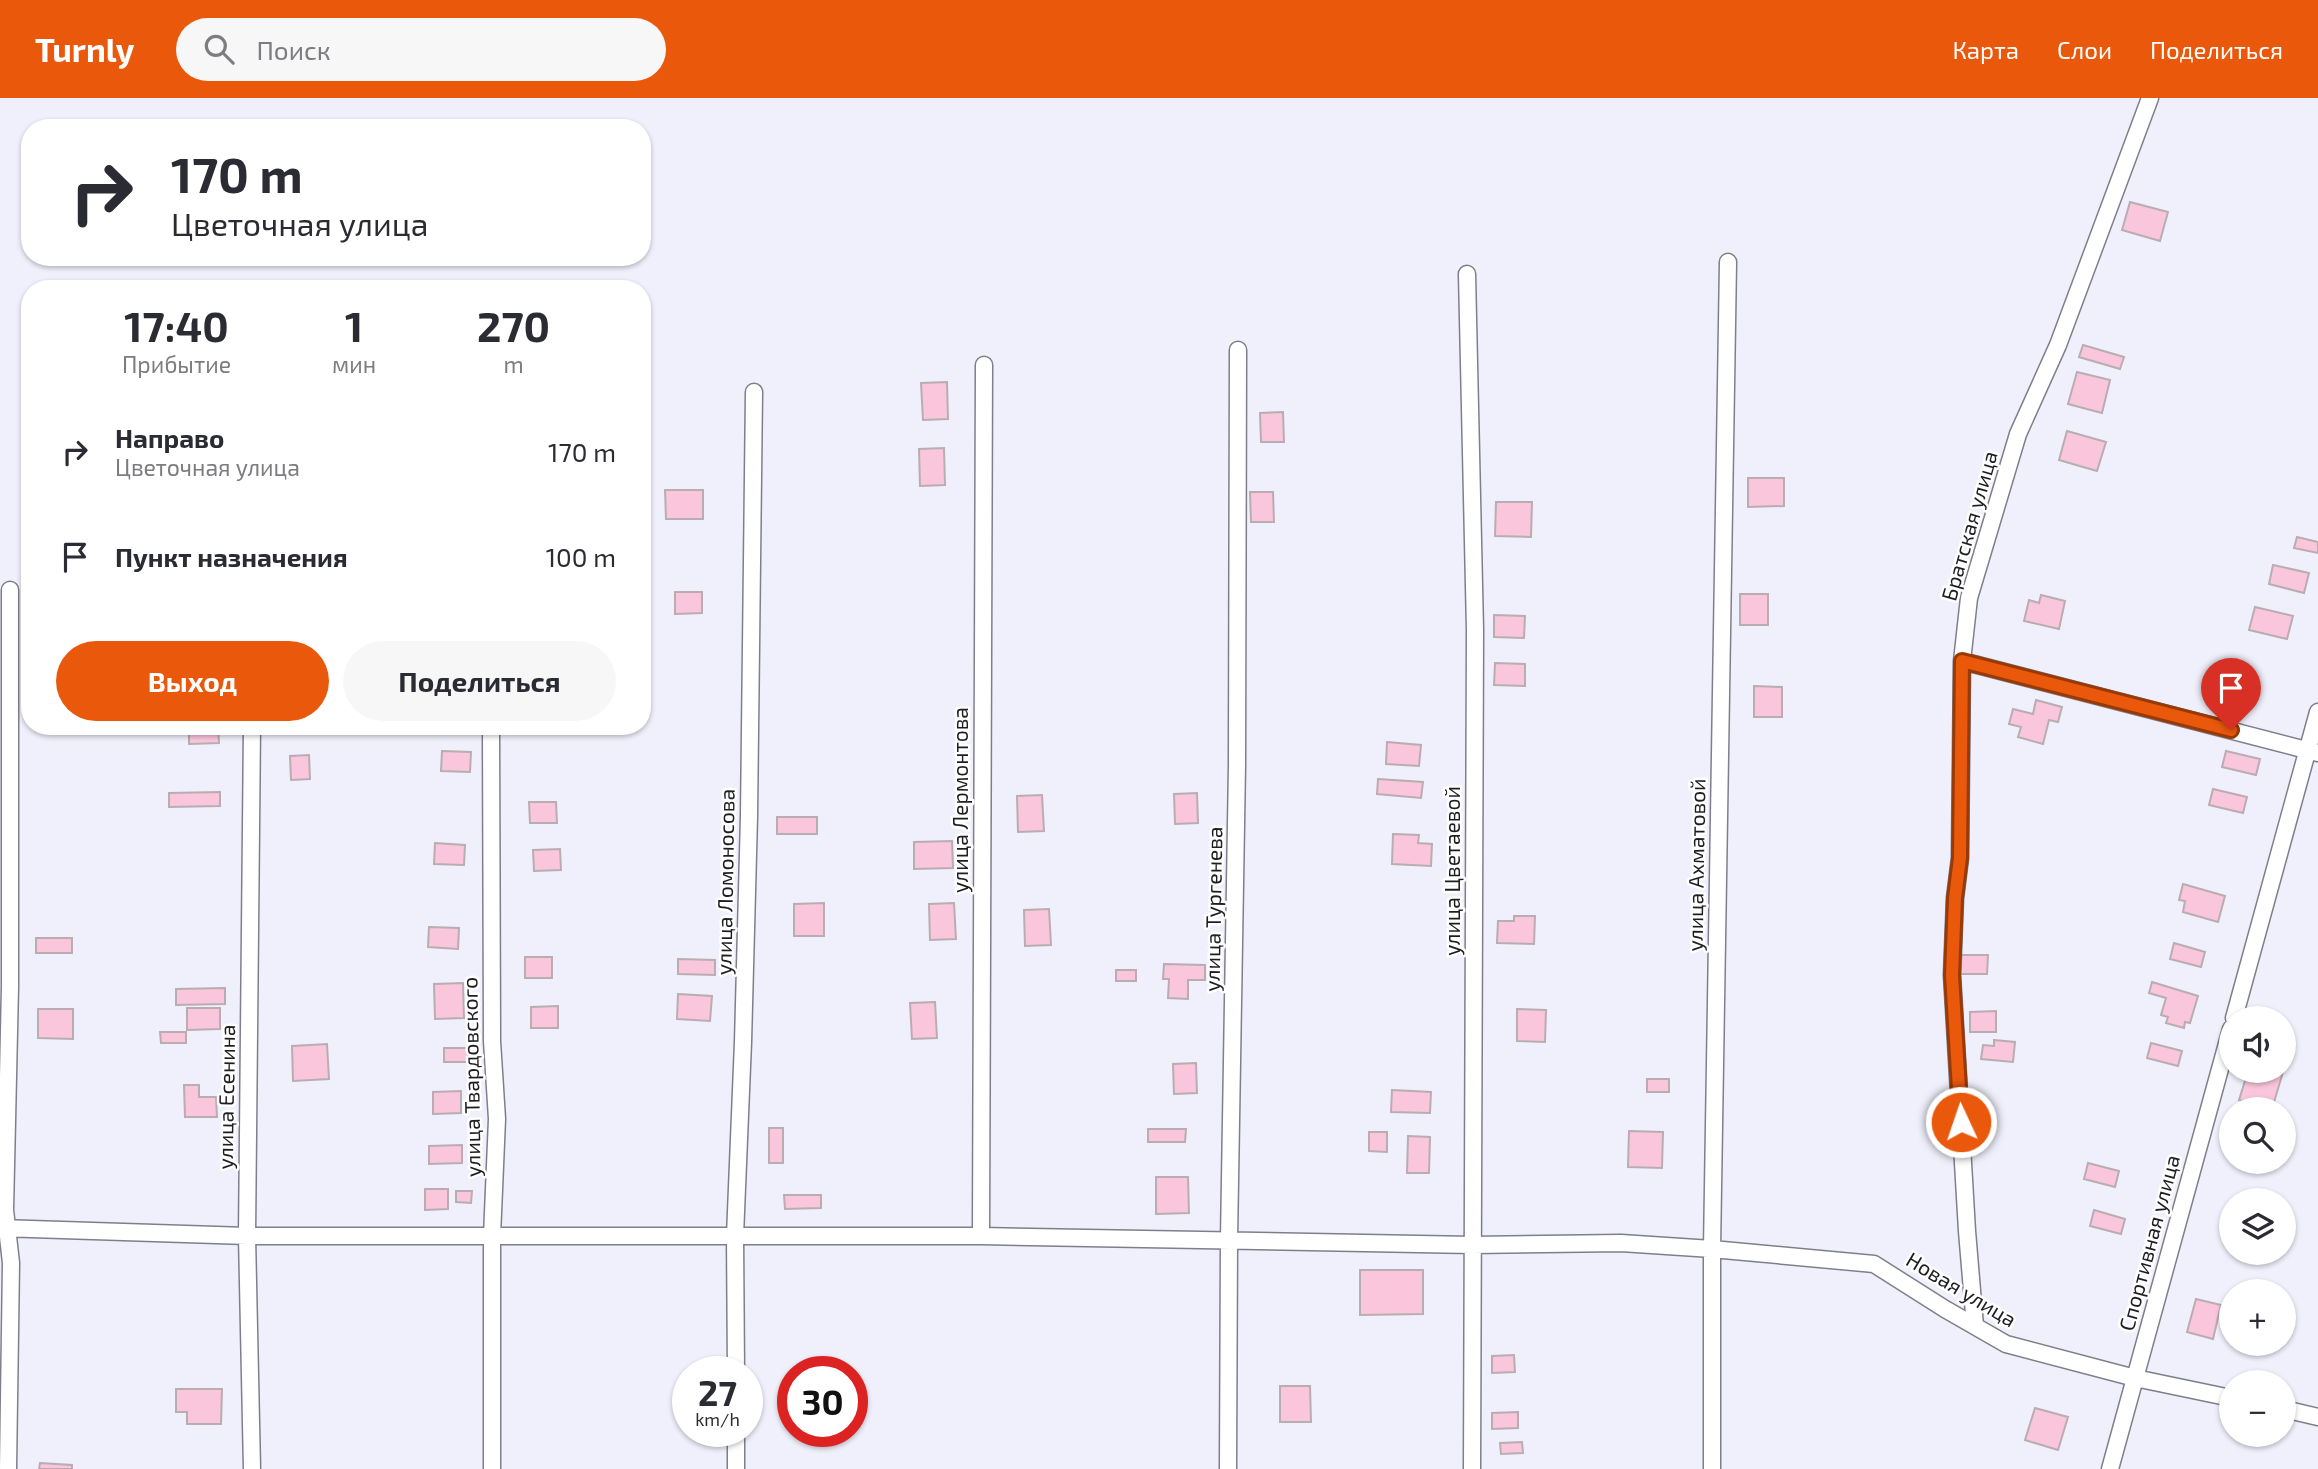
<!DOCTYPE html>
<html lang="ru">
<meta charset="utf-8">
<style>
body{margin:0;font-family:"Exo 2",sans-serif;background:#f7f7f7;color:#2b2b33;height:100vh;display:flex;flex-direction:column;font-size:26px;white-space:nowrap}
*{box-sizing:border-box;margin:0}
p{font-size:23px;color:#7c7c81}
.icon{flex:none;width:38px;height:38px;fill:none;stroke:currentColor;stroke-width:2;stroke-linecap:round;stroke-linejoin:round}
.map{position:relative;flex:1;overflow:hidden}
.sheet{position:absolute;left:21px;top:182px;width:630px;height:455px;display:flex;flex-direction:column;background:#fff;border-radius:28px;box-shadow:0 2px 5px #0004}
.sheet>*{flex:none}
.guide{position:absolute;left:21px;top:21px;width:630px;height:147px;border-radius:28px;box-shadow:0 2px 5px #0004;background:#fff;color:#2b2b33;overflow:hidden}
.fabs{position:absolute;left:2219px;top:908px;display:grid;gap:14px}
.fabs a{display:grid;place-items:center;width:77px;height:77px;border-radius:50%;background:#fff;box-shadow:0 2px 5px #0004;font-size:35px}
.speed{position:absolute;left:672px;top:1258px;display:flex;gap:14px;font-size:35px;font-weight:700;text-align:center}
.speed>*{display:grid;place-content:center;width:91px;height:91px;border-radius:50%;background:#fff;box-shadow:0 2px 5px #0004;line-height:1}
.speed small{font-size:18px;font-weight:400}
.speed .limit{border:10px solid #d22;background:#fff;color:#111}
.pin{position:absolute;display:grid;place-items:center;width:60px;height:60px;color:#fff;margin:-72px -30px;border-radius:50% 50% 50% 0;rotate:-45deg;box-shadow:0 0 7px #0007}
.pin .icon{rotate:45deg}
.me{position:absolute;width:77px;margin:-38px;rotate:357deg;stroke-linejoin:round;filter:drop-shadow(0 0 5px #0008)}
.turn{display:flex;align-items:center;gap:24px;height:147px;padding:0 35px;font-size:32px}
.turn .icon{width:91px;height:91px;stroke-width:2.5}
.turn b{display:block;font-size:49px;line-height:60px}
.eta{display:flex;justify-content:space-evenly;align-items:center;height:119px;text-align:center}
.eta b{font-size:42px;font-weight:700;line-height:49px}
.action{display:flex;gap:14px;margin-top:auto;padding:14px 35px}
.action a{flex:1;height:80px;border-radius:42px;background:#ea580c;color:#fff;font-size:28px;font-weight:700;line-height:80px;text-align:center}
.action a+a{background:#f7f7f7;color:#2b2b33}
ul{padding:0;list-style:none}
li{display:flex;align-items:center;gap:21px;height:105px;padding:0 35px}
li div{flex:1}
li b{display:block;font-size:26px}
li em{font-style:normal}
header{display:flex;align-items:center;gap:42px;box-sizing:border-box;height:98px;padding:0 35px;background:#ea580c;color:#fff}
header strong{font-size:33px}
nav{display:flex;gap:38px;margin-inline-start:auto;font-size:24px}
.search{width:490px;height:63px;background:#f7f7f7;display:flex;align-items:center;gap:18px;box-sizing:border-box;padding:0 24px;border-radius:38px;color:#7c7c81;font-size:26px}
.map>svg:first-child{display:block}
.building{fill:#fac6dc;stroke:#b9adb1;stroke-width:2}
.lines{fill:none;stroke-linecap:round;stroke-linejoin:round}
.minor-casing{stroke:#7e7f89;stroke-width:19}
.minor{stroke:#fff;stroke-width:16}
.route-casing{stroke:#983908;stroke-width:18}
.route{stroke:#ea580c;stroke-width:12}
.labels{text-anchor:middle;stroke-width:5;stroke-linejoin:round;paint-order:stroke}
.street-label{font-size:21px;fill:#1e1e22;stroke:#fefefe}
</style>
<header>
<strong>Turnly</strong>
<div class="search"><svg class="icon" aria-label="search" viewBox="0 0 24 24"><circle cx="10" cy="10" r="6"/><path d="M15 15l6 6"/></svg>Поиск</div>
<nav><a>Карта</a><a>Слои</a><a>Поделиться</a></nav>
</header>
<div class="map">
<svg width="2318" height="1371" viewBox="0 0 2318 1371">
<rect width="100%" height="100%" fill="#eff0fb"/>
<path class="building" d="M 2130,104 L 2168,114 L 2160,143 L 2122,132 Z
M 2083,247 L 2124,259 L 2120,271 L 2079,259 Z
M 2077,274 L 2110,282 L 2102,315 L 2068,306 Z
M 947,284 L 948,321 L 923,322 L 921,285 Z
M 1283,314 L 1284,344 L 1261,344 L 1260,315 Z
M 2067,333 L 2106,344 L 2097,373 L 2059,362 Z
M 944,350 L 945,387 L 920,388 L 919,351 Z
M 1748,380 L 1784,380 L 1784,408 L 1748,409 Z
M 665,392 L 703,392 L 703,421 L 666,421 Z
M 1250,394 L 1273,394 L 1274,424 L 1251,424 Z
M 1496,404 L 1532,404 L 1531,439 L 1495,438 Z
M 2297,439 L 2318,444 L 2318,455 L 2294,450 Z
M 2273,467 L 2309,475 L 2304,495 L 2269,486 Z
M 675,494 L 702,494 L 702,515 L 675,516 Z
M 1740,496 L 1768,496 L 1768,527 L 1740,527 Z
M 2041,497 L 2065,503 L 2059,531 L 2024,523 L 2029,502 L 2039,505 Z
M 2255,509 L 2293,518 L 2287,541 L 2249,532 Z
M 1494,517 L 1525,518 L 1524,540 L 1494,539 Z
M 1495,565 L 1525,566 L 1525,588 L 1494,587 Z
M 1754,588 L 1782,589 L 1782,619 L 1754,619 Z
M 2036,602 L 2062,609 L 2058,624 L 2049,622 L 2043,646 L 2018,639 L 2021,629 L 2009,626 L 2013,611 L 2033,616 Z
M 189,628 L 218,628 L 219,645 L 189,646 Z
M 1387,644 L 1421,647 L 1419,668 L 1386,666 Z
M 442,653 L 471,654 L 470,674 L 441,673 Z
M 2226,653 L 2260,661 L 2256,677 L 2222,669 Z
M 309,657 L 310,681 L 291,682 L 290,658 Z
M 1378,681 L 1423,684 L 1421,700 L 1377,696 Z
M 2213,691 L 2247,699 L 2243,715 L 2209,707 Z
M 220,694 L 220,708 L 169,709 L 169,695 Z
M 1197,695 L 1198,725 L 1175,726 L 1174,696 Z
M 1042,697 L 1044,733 L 1018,734 L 1017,698 Z
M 529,704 L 556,704 L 557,725 L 530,725 Z
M 777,719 L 817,719 L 817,736 L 777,736 Z
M 1393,736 L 1419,737 L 1418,745 L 1432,746 L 1431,768 L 1392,766 Z
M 952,743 L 953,770 L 914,771 L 914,744 Z
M 435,745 L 465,747 L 464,767 L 434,766 Z
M 560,751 L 561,772 L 534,773 L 533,752 Z
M 2183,786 L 2225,798 L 2218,824 L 2183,814 L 2185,803 L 2179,802 Z
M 824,805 L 824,838 L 794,838 L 794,806 Z
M 954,805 L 956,841 L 930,842 L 929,806 Z
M 1049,811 L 1051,847 L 1025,848 L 1024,812 Z
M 1514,818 L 1535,818 L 1534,846 L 1497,845 L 1498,823 L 1514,823 Z
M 429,829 L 459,830 L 458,851 L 428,849 Z
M 36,840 L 72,840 L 72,855 L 36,855 Z
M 2174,845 L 2205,854 L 2201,869 L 2170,861 Z
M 1960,857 L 1988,857 L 1987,876 L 1959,876 Z
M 525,859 L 552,859 L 552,880 L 525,880 Z
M 678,861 L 715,862 L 715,877 L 678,876 Z
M 1164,866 L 1205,867 L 1205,882 L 1188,882 L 1188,901 L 1168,900 L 1169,881 L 1163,881 Z
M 1116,872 L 1136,872 L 1136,883 L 1116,883 Z
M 2152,884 L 2198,898 L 2190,925 L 2185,924 L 2184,930 L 2166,925 L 2168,919 L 2161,917 L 2166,900 L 2149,895 Z
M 463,885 L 464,920 L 435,921 L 434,886 Z
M 225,890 L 225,906 L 176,907 L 176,891 Z
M 678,896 L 712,898 L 710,923 L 677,921 Z
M 935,904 L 937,940 L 912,941 L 910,905 Z
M 558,908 L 558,930 L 531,930 L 531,909 Z
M 187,910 L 220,910 L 220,931 L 187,932 Z
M 38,911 L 73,911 L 73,941 L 38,940 Z
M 1517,911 L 1546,912 L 1545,944 L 1517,943 Z
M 1996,913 L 1996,934 L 1970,934 L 1970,914 Z
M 160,934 L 186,934 L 186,945 L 161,945 Z
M 1994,942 L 2015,944 L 2013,964 L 1981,961 L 1983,947 L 1994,948 Z
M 2151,945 L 2182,953 L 2178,968 L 2147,960 Z
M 327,946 L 329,981 L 293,983 L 292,948 Z
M 444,950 L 468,950 L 468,964 L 444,964 Z
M 1196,965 L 1197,995 L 1174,996 L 1173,966 Z
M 2248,973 L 2283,974 L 2272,1011 L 2239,1002 Z
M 1647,981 L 1669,981 L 1669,994 L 1647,994 Z
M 184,987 L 199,987 L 199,999 L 216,999 L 217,1019 L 185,1019 Z
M 1392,992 L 1431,994 L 1430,1015 L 1391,1014 Z
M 461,993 L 461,1015 L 433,1016 L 433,994 Z
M 769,1030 L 783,1030 L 783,1065 L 769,1065 Z
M 1148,1031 L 1186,1031 L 1185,1044 L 1148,1044 Z
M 1629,1033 L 1663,1034 L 1662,1070 L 1628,1069 Z
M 1369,1034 L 1387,1034 L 1387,1054 L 1369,1053 Z
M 1408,1038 L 1430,1039 L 1429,1075 L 1407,1075 Z
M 462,1047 L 462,1065 L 429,1066 L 429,1048 Z
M 2088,1065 L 2119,1073 L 2115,1089 L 2084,1081 Z
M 1156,1079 L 1188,1079 L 1189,1115 L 1156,1116 Z
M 425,1091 L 448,1091 L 448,1111 L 425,1112 Z
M 456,1093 L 472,1093 L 471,1105 L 456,1104 Z
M 784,1097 L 821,1097 L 821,1110 L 785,1111 Z
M 2094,1112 L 2125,1121 L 2121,1136 L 2090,1128 Z
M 1360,1172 L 1423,1172 L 1423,1216 L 1360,1217 Z
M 2196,1201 L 2221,1207 L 2213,1241 L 2187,1234 Z
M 1514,1257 L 1515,1274 L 1492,1275 L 1492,1258 Z
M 1280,1288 L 1310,1288 L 1311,1324 L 1280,1324 Z
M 176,1291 L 222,1291 L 221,1326 L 187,1326 L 187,1314 L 176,1314 Z
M 2035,1310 L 2068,1319 L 2058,1352 L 2025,1342 Z
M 1518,1314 L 1518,1330 L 1492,1331 L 1492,1315 Z
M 1522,1344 L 1523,1355 L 1501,1356 L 1500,1345 Z
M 40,1365 L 72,1367 L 72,1371 L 39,1371 Z"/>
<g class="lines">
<defs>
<path id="minor" d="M 1467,176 L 1475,532 L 1472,1371
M 1962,563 L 2318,655
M 491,628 L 492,943 L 497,1021 L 492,1138 L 492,1371
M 2234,920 L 2318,614
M 0,1130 L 247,1138 L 981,1138 L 1472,1147 L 1621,1145 L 1712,1151 L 1874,1166 L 1945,1211 L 2006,1246 L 2135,1280 L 2231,1300
M 981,1138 L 984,267
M 1975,1228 L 1967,1133 L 1952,877 L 1955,800 L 1960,760 L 1962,563 L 1969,500 L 2018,336 L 2058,247 L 2150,0
M 736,1274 L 735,1138 L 743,944 L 749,718 L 754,294
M 2284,1311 L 2318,1319
M 736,1334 L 736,1371
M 8,1371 L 11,1165 L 5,1112 L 10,889 L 10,492
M 252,1371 L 247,1138 L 252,628
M 1228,1371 L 1229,1141 L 1237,667 L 1238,252
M 1712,1371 L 1712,1151 L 1728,164
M 2110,1371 L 2231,931"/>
</defs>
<use href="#minor" class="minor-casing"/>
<use href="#minor" class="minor"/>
</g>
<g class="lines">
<defs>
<path id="route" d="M 1961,1024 L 1952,877 L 1955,800 L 1960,760 L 1962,563 L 2231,632"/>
</defs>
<use href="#route" class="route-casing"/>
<use href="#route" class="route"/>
</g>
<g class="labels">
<g class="street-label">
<text transform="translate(1970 428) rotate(-74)" y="7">Братская улица</text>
<text transform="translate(961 702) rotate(-90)" y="7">улица Лермонтова</text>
<text transform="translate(1697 767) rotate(-89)" y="7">улица Ахматовой</text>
<text transform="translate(1453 773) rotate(-90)" y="7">улица Цветаевой</text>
<text transform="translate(726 784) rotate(-89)" y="7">улица Ломоносова</text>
<text transform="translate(1214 811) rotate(-89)" y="7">улица Тургенева</text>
<text transform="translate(472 979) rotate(-91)" y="7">улица Твардовского</text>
<text transform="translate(227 999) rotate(-89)" y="7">улица Есенина</text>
<text transform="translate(2150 1145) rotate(-75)" y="7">Спортивная улица</text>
<text transform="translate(1961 1192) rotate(31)" y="7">Новая улица</text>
</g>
</g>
</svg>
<div class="fabs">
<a><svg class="icon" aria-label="sound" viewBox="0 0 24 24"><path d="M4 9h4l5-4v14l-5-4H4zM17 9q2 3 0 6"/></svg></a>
<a><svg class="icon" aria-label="search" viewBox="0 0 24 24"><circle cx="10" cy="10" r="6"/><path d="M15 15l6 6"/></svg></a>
<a><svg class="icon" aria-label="layers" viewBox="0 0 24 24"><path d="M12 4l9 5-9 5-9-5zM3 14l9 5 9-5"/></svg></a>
<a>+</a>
<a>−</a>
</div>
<div class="speed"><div>27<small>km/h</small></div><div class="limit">30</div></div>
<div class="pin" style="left:2231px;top:632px;background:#d93025"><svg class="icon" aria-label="arrive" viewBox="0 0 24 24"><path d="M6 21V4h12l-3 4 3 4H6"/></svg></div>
<svg class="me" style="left:1961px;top:1024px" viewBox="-20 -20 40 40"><circle r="17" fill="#ea580c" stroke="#fff" stroke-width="3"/><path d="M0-11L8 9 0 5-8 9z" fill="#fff"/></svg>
<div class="guide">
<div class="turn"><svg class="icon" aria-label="right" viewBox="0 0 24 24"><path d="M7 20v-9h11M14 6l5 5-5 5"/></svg><div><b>170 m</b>Цветочная улица</div></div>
</div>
<section class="sheet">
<div class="eta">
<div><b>17:40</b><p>Прибытие</p></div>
<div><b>1</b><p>мин</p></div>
<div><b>270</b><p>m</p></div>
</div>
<ul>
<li><svg class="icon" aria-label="right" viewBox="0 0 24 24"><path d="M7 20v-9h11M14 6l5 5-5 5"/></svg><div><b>Направо</b><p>Цветочная улица</p></div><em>170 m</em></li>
<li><svg class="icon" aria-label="arrive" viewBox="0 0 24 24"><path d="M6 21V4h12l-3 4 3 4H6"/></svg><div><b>Пункт назначения</b></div><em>100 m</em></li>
</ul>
<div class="action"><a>Выход</a><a>Поделиться</a></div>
</section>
</div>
